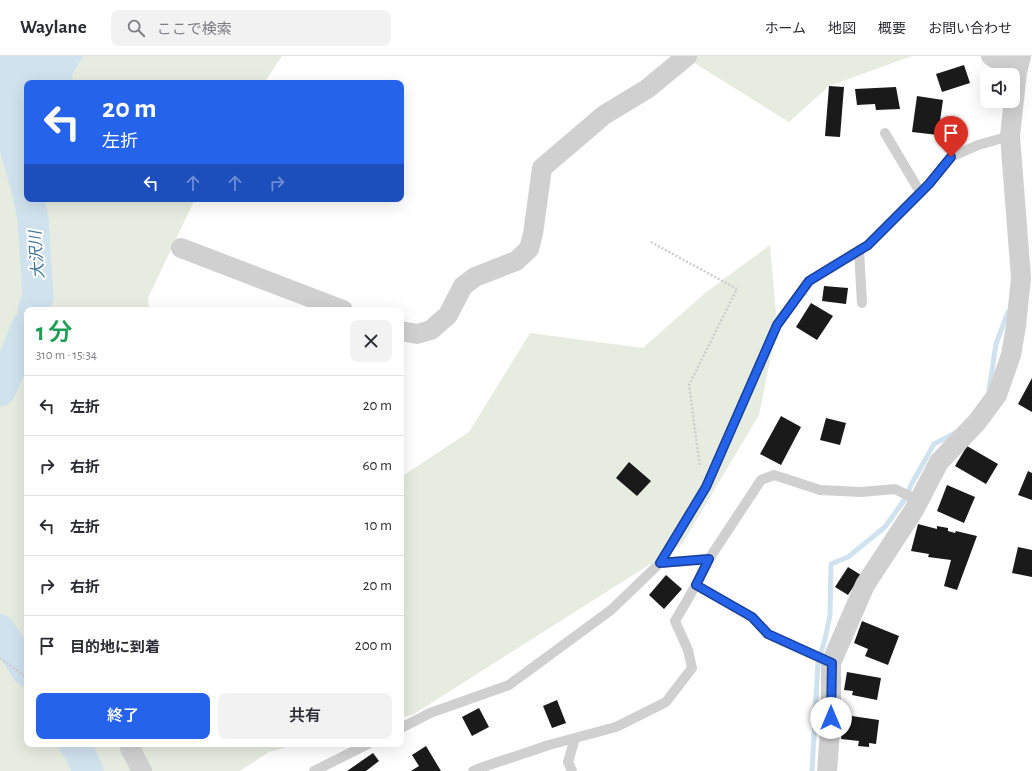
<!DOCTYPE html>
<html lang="ja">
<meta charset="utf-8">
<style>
body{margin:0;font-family:"Alegreya Sans","Noto Sans JP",sans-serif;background:#f2f2f3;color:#2b2b33;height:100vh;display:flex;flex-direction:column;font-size:15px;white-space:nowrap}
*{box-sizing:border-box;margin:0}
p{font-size:13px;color:#7c7c81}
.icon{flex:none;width:22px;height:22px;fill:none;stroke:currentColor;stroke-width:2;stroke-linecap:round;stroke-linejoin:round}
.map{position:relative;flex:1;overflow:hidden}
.side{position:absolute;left:24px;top:251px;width:380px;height:440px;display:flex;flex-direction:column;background:#fff;border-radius:8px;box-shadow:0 4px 16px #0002}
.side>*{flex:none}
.top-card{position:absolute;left:24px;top:24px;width:380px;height:122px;border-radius:8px;box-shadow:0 4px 16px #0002;background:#2563eb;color:#fff;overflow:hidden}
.buttons{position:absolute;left:980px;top:12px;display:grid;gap:8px}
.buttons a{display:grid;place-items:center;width:40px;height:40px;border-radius:8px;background:#fff;box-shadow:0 4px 16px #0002;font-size:20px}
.pin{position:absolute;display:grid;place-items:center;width:34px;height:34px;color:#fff;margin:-41px -17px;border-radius:50% 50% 50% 0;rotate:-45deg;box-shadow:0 0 4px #0007}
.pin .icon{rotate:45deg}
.me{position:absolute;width:44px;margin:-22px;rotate:0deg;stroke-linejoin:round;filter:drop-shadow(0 0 3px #0008)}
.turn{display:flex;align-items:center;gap:14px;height:84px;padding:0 12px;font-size:18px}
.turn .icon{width:52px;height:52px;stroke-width:2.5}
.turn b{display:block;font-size:28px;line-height:34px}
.lanes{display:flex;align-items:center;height:38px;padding:0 12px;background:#0003;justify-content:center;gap:20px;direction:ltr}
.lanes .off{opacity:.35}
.round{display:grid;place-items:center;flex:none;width:42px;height:42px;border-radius:8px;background:#f2f2f3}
.headline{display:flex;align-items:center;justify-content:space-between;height:68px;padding:0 12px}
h1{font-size:24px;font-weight:600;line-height:30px;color:#1e9e55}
.primary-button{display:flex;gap:8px;margin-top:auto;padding:8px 12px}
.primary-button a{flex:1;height:46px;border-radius:8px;background:#2563eb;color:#fff;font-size:16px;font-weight:600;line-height:46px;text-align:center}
.primary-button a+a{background:#f2f2f3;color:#2b2b33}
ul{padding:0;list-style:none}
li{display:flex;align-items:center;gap:12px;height:60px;padding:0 12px;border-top:1px solid #e1e1e2}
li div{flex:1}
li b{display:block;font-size:15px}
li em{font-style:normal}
header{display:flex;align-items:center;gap:24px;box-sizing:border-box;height:56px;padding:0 20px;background:#fff;border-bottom:1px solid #e1e1e2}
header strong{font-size:19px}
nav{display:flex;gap:22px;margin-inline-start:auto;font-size:14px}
.search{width:280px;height:36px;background:#f2f2f3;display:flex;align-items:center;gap:10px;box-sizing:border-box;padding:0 14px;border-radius:8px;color:#7c7c81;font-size:15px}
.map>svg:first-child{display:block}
.green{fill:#e6ecdf}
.water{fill:#cfe2ee}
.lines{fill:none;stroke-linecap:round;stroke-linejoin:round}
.stream{stroke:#cfe2ee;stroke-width:5}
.river{stroke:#cfe2ee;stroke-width:31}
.building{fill:#1a1a1a}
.path{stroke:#cdcdcd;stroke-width:2.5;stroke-dasharray:2 2;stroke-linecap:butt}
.service{stroke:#d0d0d0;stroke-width:10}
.minor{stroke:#d0d0d0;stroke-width:20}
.route-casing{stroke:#184099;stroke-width:10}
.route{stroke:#2563eb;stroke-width:7}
.labels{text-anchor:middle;stroke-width:4;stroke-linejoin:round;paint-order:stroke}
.water-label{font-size:16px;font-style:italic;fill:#3f7597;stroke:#fff}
</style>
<header>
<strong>Waylane</strong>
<div class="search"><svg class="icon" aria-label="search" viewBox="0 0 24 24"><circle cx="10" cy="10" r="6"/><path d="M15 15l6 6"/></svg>ここで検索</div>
<nav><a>ホーム</a><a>地図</a><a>概要</a><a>お問い合わせ</a></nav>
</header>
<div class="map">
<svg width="1032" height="715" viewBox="0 0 1032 715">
<rect width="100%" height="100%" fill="#fff"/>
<path class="green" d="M 0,0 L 282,0 L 264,27 L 27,27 L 27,143 L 195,143 L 148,242 L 149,254 L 27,254 L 27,688 L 299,688 L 269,696 L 240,715 L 0,715 Z
M 683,0 L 912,0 L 829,30 L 789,66 Z
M 770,189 L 777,269 L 759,359 L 682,488 L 414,658 L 401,662 L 401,421 L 469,376 L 530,277 L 643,292 L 705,237 Z"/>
<path class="water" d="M 0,0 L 83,0 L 72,19 L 73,27 L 27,27 L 27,84 L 0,86 Z"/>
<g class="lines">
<path class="stream" d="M 989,334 L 996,288 L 1008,256
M 812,715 L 818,607 L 825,583 L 830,559 L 831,508 L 848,501 L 885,471 L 905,443 L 911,429 L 934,388 L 957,376"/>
<path class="river" d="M 0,41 L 2,58 L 15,91 L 27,134
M 29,143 L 33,162 L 38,241 L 33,254
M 0,335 L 6,322 L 27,270
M 0,574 L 27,615
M 74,688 L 80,697 L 88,715"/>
</g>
<path class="building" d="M 964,9 L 970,27 L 942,36 L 936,18 Z
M 829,30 L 844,31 L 840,81 L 825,80 Z
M 896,31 L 900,53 L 876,54 L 875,48 L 857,49 L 855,33 Z
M 917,40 L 943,44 L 938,79 L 912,76 Z
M 824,230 L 848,232 L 846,248 L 822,245 Z
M 811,247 L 833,260 L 817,284 L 796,271 Z
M 1032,322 L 1032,356 L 1018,348 Z
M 781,360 L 801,371 L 781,409 L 760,398 Z
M 826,362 L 846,367 L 840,389 L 820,384 Z
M 967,390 L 998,408 L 986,428 L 955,410 Z
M 629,406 L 651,425 L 637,440 L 616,422 Z
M 1028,415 L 1032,417 L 1032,444 L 1018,439 Z
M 947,429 L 975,441 L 964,467 L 937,455 Z
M 918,468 L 937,473 L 937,470 L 948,472 L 948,475 L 955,477 L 956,475 L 977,480 L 957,534 L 944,530 L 951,504 L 928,501 L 929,498 L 911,495 Z
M 1018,491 L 1032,494 L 1032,521 L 1012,517 Z
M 848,511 L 861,519 L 848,539 L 835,531 Z
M 666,519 L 682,533 L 664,553 L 649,539 Z
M 862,565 L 899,580 L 888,609 L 865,600 L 868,593 L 854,587 Z
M 847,616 L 881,622 L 877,644 L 852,639 L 853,635 L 844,634 Z
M 557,644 L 566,667 L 552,672 L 543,650 Z
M 479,652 L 489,671 L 472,680 L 462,661 Z
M 845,659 L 879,664 L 876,688 L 869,687 L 869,691 L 858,690 L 859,685 L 841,683 Z
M 426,690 L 441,715 L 411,715 L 419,710 L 412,699 Z
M 373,697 L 379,705 L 366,715 L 347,715 Z"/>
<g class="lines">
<path class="path" d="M 651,186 L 737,233 L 689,329 L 700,411
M 0,602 L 27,622"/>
<path class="service" d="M 885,77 L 920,136
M 859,194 L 862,247
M 709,503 L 761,424 L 774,419 L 820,434 L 861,436 L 895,433 L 919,445
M 660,507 L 706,431 L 777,269 L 809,225 L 868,189 L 929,128 L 951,101 L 978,89 L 1010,80
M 696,529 L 752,561 L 767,578 L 831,607
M 401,672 L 430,657 L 509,629 L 611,554 L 660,507 L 709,503 L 696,529 L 675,565 L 688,594 L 692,612 L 666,646 L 616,671 L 549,689 L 480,712 L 473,715
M 314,715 L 368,688
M 572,715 L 568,706 L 575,682"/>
<path class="minor" d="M 991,0 L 1017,16
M 181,192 L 343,254
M 401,275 L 417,278 L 431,274 L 448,259 L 463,230 L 475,221 L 516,205 L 529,193 L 533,178 L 542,112 L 604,59 L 647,33 L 687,0
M 130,692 L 142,715
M 827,715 L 831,662 L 831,607 L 865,529 L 914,454 L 939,406 L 977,366 L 997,339 L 1011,299 L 1016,270 L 1021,222 L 1010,80 L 1017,16 L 1021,0"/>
</g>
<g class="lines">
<defs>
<path id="route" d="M 831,662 L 832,607 L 768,578 L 752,561 L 696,529 L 709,503 L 660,507 L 706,431 L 777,269 L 809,225 L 868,189 L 929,128 L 951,101"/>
</defs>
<use href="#route" class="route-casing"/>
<use href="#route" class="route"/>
</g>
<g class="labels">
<g class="water-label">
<text transform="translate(36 199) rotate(-94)" y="6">大沢川</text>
</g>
</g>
</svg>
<div class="buttons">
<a><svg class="icon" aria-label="sound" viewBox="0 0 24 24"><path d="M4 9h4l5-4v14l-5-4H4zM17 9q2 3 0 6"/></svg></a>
</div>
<div class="pin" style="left:951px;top:101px;background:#d93025"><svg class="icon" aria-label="arrive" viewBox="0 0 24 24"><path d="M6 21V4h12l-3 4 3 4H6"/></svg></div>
<svg class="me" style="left:831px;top:662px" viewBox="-20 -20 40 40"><circle r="19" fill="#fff"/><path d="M0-13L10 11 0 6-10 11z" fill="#2563eb"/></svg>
<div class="top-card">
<div class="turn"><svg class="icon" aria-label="left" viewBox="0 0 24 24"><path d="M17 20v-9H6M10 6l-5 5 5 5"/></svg><div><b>20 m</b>左折</div></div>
<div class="lanes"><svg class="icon" aria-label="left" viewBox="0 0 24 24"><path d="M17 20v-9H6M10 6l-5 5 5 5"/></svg><svg class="icon off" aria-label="ahead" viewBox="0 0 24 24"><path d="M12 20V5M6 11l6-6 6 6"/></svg><svg class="icon off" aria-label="ahead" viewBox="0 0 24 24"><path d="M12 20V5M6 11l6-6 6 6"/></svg><svg class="icon off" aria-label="right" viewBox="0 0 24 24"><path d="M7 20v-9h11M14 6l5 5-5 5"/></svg></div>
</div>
<section class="side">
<div class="headline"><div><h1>1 分</h1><p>310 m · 15:34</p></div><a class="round"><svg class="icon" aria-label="close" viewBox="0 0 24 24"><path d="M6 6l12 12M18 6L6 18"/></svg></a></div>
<ul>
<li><svg class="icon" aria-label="left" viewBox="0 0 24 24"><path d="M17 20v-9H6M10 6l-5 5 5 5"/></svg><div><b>左折</b></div><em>20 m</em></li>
<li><svg class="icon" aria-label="right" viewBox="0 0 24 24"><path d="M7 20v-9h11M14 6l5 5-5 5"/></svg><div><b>右折</b></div><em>60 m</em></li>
<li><svg class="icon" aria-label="left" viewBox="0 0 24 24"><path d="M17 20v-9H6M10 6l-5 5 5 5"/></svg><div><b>左折</b></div><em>10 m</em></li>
<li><svg class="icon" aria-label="right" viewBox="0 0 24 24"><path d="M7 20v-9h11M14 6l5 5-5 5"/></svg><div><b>右折</b></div><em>20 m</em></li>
<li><svg class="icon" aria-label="arrive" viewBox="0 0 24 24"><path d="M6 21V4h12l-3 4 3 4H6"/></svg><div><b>目的地に到着</b></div><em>200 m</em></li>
</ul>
<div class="primary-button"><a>終了</a><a>共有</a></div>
</section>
</div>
